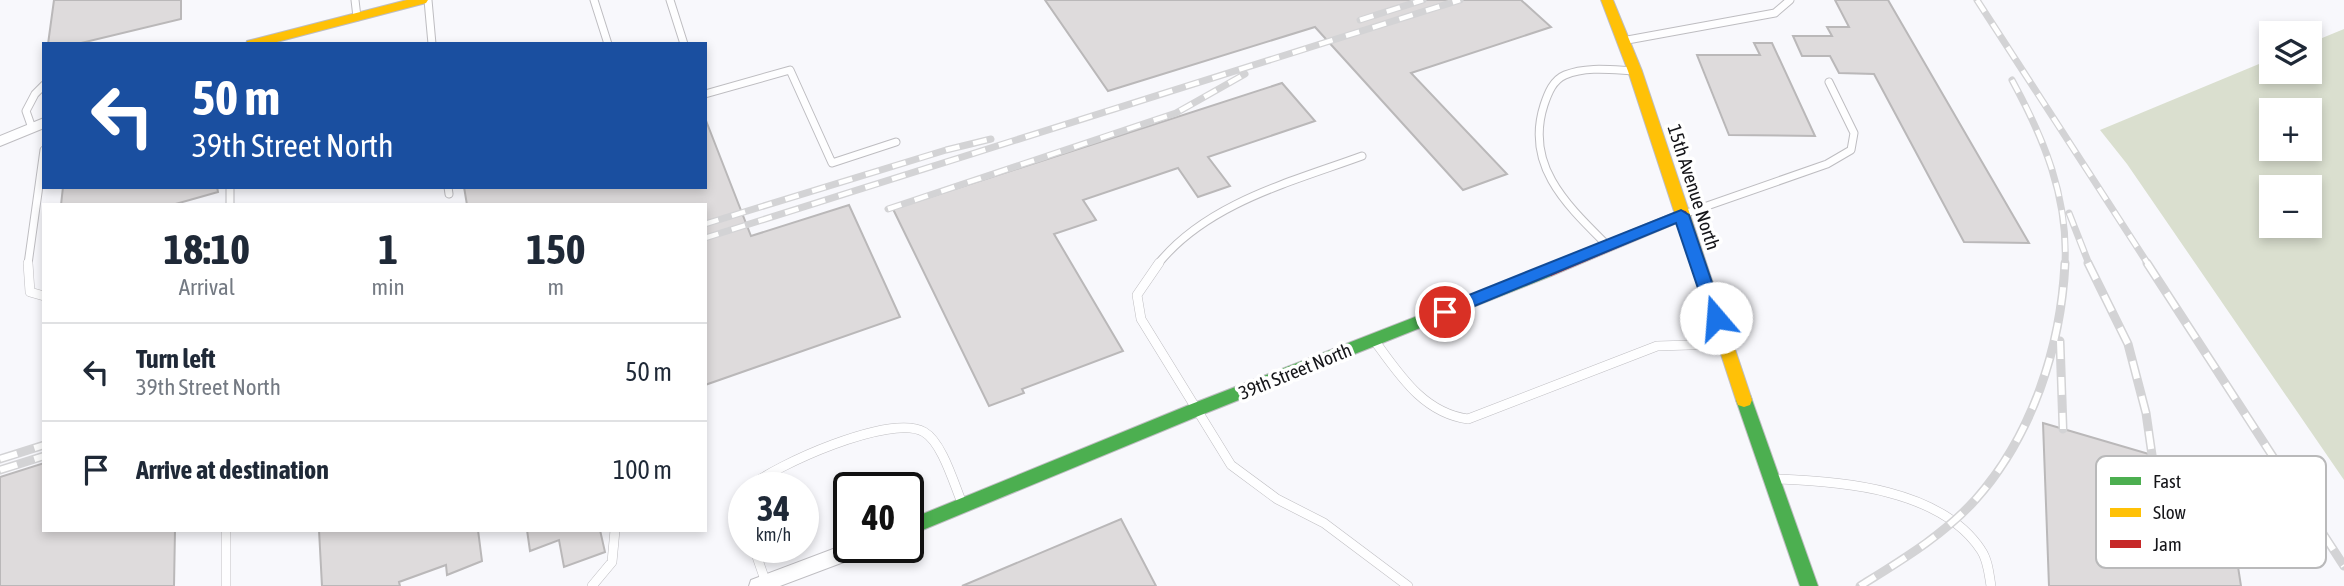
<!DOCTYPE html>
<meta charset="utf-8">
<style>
body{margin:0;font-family:"Asap Condensed",sans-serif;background:#f6f6f7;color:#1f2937;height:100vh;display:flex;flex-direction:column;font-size:26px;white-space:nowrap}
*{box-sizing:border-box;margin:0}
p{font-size:23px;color:#747a83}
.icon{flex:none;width:38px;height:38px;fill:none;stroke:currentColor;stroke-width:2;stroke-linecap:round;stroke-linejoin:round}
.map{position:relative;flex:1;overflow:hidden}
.details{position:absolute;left:42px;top:203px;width:665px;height:329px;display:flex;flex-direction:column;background:#fff;border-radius:0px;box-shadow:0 4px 10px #0003}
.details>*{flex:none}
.top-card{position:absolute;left:42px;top:42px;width:665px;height:147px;border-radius:0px;box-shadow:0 4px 10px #0003;background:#1a4fa0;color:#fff;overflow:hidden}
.controls{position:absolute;left:2259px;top:21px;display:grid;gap:14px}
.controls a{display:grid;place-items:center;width:63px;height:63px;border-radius:0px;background:#fff;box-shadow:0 4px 10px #0003;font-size:35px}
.speed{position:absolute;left:728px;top:472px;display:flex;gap:14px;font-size:35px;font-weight:700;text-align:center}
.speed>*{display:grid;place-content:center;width:91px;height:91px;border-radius:50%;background:#fff;box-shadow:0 4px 10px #0003;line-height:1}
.speed small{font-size:18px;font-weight:400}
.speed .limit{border:4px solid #111;border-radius:10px;background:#fff;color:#111}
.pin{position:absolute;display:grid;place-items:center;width:60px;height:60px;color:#fff;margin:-30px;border:4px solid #fff;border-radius:50%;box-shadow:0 2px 7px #0007}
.me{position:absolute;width:77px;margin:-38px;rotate:342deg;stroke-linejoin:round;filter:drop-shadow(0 0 5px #0008)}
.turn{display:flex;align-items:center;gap:24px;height:147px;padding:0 35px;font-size:32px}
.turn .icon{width:91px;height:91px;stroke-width:2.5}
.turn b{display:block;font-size:49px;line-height:60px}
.eta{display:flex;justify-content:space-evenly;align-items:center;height:119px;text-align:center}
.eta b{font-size:42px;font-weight:700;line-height:49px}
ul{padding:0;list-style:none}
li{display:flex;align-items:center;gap:21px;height:98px;padding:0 35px;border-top:2px solid #e0e1e3}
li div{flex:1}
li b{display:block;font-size:26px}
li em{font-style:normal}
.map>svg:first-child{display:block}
.green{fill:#dadfcf;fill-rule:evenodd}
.building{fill:#dedbdc;stroke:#bab8b9;stroke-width:2}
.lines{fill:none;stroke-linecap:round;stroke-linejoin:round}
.lane-far1-casing{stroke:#bebdc1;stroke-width:9}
.lane-casing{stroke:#bebdc1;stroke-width:10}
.street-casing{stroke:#bebdc1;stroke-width:2}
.fast-casing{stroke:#bebdc1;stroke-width:2}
.slow-casing{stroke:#bebdc1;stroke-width:2}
.jam-casing{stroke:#bebdc1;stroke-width:2}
.lane-far1{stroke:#fefeff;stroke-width:7}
.lane{stroke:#fefeff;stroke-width:9}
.street{fill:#fefeff;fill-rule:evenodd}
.fast{fill:#4caf50;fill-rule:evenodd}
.slow{fill:#ffc107;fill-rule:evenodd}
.jam{fill:#c62828;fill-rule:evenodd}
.rail-far1-casing{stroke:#d3d3d5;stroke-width:7}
.rail-casing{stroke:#d3d3d5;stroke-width:9}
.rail-far1{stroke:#fff;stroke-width:4.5;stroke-dasharray:14;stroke-linecap:butt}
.rail{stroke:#fff;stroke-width:6;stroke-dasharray:18;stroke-linecap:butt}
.route{fill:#1a73e8;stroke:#114b97;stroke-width:2}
.labels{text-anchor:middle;stroke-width:7;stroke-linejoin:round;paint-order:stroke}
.street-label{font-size:19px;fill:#151519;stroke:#fff}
.key{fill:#fff;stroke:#b9b9ba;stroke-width:2}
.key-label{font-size:19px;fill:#151519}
</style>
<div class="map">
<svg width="2344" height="586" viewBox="0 0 2344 586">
<rect width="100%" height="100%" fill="#f8f8fc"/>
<path class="green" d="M 2344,29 L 2344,480 L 2127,164 L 2100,130 L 2271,59 L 2272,72 L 2310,72 L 2310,43 ZM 2272,110 L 2310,110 L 2310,149 L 2272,149 ZM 2272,187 L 2310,187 L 2310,226 L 2272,226 Z"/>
<path class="building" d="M 54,0 L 181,0 L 181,19 L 77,44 L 48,44 Z
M 1045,0 L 1521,0 L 1551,27 L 1411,73 L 1507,174 L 1463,190 L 1315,27 L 1108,91 Z
M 1835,0 L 1888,0 L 2029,243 L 1964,242 L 1874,74 L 1839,73 L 1830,56 L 1802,56 L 1793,36 L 1832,36 L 1827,27 L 1849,27 Z
M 1754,43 L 1772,43 L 1815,136 L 1729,135 L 1697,55 L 1760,55 Z
M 1282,83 L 1315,121 L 1208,157 L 1230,186 L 1198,197 L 1178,168 L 1083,200 L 1096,220 L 1054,234 L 1123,351 L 1022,389 L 1024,393 L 989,406 L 893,209 Z
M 705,118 L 751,236 L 849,205 L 900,317 L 705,385 L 705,205 L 467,205 L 464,187 L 705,187 Z
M 63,187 L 217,187 L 218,192 L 172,205 L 61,205 Z
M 2043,423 L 2224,476 L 2241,586 L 2049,586 Z
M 44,463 L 44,530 L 175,530 L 174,586 L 0,586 L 0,477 Z
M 1121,519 L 1156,586 L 962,586 Z
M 319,530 L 478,530 L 482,561 L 447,575 L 446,565 L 399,582 L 400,586 L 322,586 Z
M 527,530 L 600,530 L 605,552 L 564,567 L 559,540 L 530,551 Z"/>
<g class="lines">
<defs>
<path id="lane-far1" d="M 355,0 L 357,17
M 428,0 L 432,44
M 594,0 L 608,44
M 670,0 L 684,44
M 1622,41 L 1775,13 L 1790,0
M 705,94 L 790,70 L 832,163 L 896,142
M 32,128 L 26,111 L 35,94 L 44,85
M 230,187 L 230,205
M 448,187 L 449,194
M 1684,214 L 1827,164 L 1851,150 L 1854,133 L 1829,82
M 1609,247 C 1569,207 1524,167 1544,105 C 1548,93 1553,80 1565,75 C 1587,66 1613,70 1635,71
M 28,264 L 44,150
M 1158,264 C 1207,203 1291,182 1362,156"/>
<path id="lane" d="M 28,263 L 30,292 L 44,296
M 1159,263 L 1137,295 L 1141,319 L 1231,465 L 1277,499 L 1324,523 L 1408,586
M 1374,340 C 1399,374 1423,413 1468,419 L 1657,346 L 1722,344
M 1775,479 C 1841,481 1941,489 1981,550 C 1988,560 1989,574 1991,586
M 748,488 C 775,465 891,413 924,432 C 942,442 954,484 962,503
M 744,495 L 744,508
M 226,530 L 226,586
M 754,548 L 766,583
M 592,586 L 612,562 L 615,530"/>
<path id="street" d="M 44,118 L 44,128 L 0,146 L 0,136 Z
M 849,543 L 849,548 L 867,548 L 865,554 L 780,586 L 749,586 L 751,580 Z"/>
<path id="fast" d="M 1546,266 L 1554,272 L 1551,276 L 1201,415 L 908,536 L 908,520 L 1189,405 Z
M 1744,393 L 1750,395 L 1752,400 L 1818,586 L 1800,586 L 1736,400 L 1738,395 Z"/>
<path id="slow" d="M 407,0 L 428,0 L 426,3 L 269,44 L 246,44 L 247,41 Z
M 1601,0 L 1613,0 L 1642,71 L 1752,400 L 1750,405 L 1744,407 L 1738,405 L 1736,400 L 1628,71 Z"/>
<path id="jam" d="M 1681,210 L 1686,211 L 1688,215 L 1686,219 L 1551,276 L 1541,276 L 1538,272 L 1541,268 Z"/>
</defs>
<use href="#lane-far1" class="lane-far1-casing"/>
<use href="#lane" class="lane-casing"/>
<use href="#street" class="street-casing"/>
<use href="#fast" class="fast-casing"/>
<use href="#slow" class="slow-casing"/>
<use href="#jam" class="jam-casing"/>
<use href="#lane-far1" class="lane-far1"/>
<use href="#lane" class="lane"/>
<use href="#street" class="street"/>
<use href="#fast" class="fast"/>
<use href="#slow" class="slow"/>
<use href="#jam" class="jam"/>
<defs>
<path id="rail-far1" d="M 1977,0 L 2148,264
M 1360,20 L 1423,0
M 2012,80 C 2044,139 2068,196 2065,264
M 888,209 L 1176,113 L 1245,74
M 2069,213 L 2089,264
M 705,224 L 946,150 L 991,139
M 705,238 L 1460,0"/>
<path id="rail" d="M 2088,263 L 2128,344 L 2146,413 L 2152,455
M 2147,263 L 2344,566
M 2060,341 L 2063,429
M 0,459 L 44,445
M 0,470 L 44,456
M 1860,586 C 1900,561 1944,535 1976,499 C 2032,436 2061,347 2065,263"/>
</defs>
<use href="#rail-far1" class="rail-far1-casing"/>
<use href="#rail" class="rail-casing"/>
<use href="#rail-far1" class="rail-far1"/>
<use href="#rail" class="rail"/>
</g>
<path class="route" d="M 1681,210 L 1689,215 L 1724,318 L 1721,323 L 1710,323 L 1708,318 L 1676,223 L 1450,316 L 1445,318 L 1437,312 L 1439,307 Z"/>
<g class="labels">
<g class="street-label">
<text transform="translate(1694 187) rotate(72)" y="7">15th Avenue North</text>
<text transform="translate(1295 371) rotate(-22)" y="7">39th Street North</text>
</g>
</g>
<rect x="2096" y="456" width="230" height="112" rx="10" class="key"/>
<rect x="2110" y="477" width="31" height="8" fill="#4caf50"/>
<rect x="2110" y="508" width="31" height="9" fill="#ffc107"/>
<rect x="2110" y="540" width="31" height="8" fill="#c62828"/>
<g class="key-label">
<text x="2153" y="488">Fast</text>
<text x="2153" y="519">Slow</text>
<text x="2153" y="551">Jam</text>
</g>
</svg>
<div class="controls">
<a><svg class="icon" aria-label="layers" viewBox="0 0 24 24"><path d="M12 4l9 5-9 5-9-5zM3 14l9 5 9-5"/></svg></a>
<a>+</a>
<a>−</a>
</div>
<div class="speed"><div>34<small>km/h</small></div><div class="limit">40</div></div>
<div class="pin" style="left:1445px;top:312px;background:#d93025"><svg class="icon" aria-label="arrive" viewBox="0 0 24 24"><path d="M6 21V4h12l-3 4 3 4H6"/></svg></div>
<svg class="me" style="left:1716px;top:318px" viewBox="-20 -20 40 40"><circle r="19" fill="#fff"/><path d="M0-13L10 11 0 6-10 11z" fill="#1a73e8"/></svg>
<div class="top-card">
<div class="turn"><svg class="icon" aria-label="left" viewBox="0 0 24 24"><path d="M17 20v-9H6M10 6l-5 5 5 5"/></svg><div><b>50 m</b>39th Street North</div></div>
</div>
<section class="details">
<div class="eta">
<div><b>18:10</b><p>Arrival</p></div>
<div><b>1</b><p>min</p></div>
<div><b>150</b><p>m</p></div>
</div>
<ul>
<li><svg class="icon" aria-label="left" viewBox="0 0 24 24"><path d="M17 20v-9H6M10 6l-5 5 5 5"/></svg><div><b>Turn left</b><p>39th Street North</p></div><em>50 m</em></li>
<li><svg class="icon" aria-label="arrive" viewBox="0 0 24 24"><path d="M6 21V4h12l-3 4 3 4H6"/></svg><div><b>Arrive at destination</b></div><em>100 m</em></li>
</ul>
</section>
</div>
